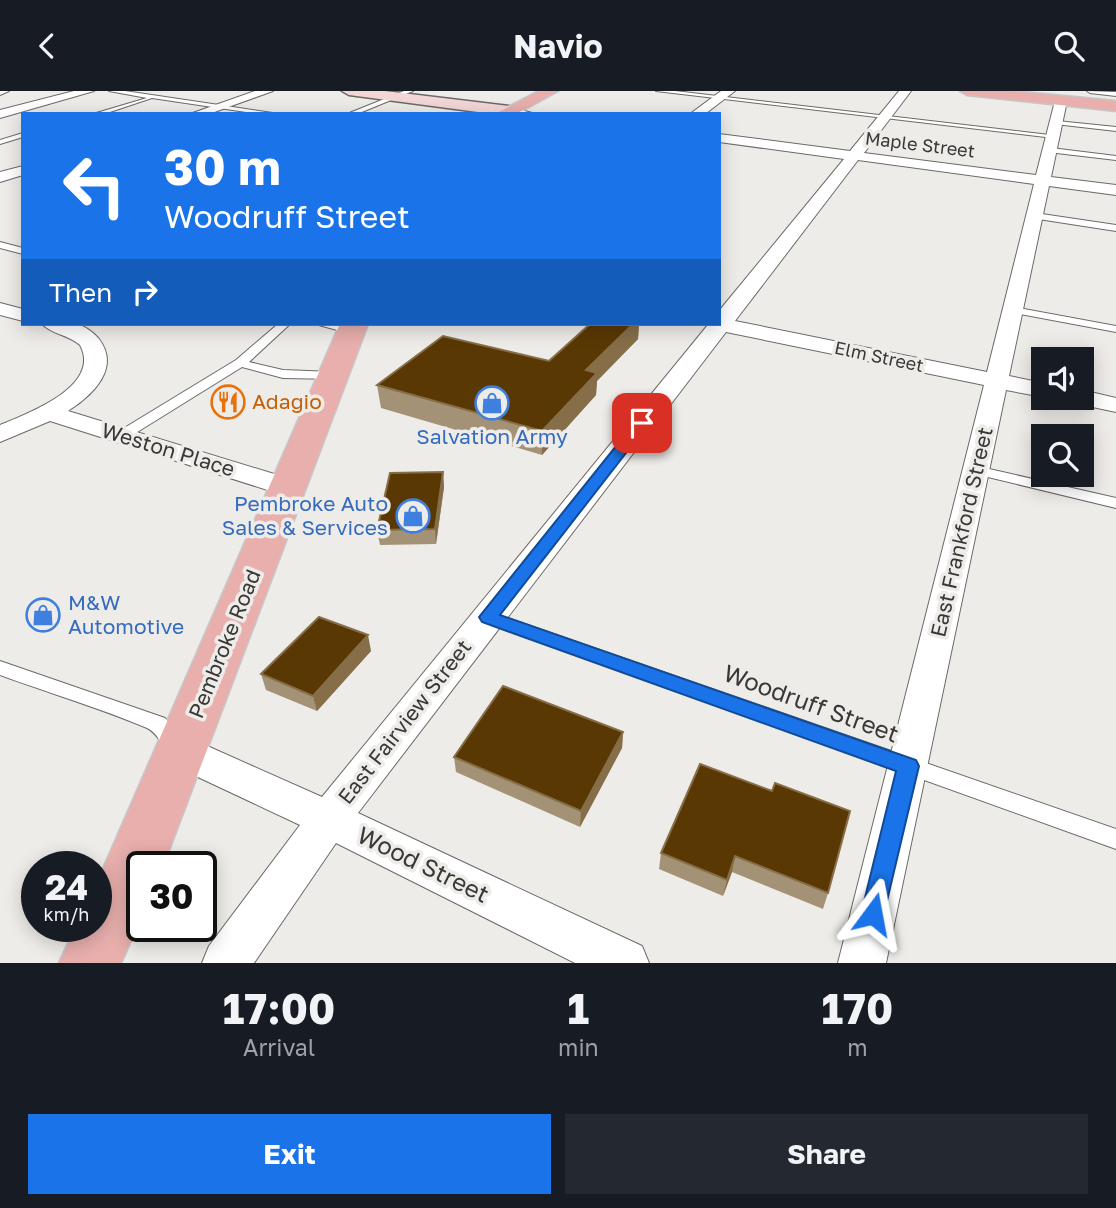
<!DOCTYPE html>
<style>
body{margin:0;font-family:"Golos Text",sans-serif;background:#242831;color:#f1f3f6;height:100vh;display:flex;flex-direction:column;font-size:26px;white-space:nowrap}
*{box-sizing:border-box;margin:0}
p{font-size:23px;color:#9ea1a6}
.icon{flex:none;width:38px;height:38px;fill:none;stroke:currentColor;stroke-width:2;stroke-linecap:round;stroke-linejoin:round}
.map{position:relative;height:872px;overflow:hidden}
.details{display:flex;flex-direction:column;background:#171b24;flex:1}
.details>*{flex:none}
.banner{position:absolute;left:21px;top:21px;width:700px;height:214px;border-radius:0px;box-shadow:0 4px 18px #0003;background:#1a73e8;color:#fff;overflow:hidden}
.fabs{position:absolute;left:1031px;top:256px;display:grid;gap:14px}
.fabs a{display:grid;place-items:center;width:63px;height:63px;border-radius:0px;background:#171b24;box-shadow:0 4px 18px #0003;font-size:35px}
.speed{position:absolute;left:21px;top:760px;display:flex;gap:14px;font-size:35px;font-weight:700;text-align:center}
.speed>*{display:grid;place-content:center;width:91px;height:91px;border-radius:50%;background:#171b24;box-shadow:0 4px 18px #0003;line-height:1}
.speed small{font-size:18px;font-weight:400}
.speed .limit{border:4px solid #111;border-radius:10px;background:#fff;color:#111}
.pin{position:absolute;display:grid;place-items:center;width:60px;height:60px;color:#fff;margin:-30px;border-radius:14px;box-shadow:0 4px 10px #0006}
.me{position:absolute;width:77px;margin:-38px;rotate:13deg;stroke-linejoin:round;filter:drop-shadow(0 0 5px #0008)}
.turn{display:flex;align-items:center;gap:24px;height:147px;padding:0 28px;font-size:32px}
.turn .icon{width:91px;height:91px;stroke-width:2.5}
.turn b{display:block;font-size:49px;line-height:60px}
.then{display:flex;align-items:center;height:66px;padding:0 28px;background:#0003;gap:14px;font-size:26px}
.eta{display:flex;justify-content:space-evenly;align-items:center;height:119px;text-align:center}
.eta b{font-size:42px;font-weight:700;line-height:49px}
.button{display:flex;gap:14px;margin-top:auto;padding:14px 28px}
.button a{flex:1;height:80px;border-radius:0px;background:#1a73e8;color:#fff;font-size:28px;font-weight:700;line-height:80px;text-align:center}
.button a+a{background:#242831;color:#f1f3f6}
header{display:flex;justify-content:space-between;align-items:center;height:91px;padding:0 28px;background:#171b24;font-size:32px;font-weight:700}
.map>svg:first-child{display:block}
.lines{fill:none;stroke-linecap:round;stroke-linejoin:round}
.lane-casing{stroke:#6c6a67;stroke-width:2}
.street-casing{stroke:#6c6a67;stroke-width:2}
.secondary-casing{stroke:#6c6a67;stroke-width:3}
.primary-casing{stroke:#c8c7c7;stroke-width:3}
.lane{fill:#fff;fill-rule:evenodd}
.street{fill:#fff;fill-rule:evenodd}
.secondary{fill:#f3d7d6;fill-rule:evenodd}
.primary{fill:#e8afad;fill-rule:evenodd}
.wall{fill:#a49276}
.shaded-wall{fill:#866e49}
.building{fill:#5a3804;stroke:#866e49;stroke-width:2}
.route{fill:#1a73e8;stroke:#114b97;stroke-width:2}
.labels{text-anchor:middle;stroke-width:7;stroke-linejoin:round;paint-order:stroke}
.far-street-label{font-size:18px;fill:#393837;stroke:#eeece9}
.food-label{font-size:21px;fill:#c56008;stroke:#eeece9;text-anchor:start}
.shop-label{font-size:21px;fill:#366cbe;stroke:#eeece9}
.street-label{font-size:21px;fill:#393837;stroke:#eeece9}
.near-street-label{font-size:24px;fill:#393837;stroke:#eeece9}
</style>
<header><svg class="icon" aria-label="back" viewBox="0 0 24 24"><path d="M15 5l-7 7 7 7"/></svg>Navio<svg class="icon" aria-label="search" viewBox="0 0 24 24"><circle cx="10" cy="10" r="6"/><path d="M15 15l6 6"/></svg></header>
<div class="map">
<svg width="1116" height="872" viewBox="0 0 1116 872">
<rect width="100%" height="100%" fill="#eeece9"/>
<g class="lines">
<defs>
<path id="lane" d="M 0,0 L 9,0 L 0,4 Z
M 109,0 L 125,0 L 279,23 L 260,23 L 152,7 L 104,23 L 93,23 L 147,7 Z
M 404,0 L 413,0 L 357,23 L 347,23 Z
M 656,0 L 675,0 L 1058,45 L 1054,47 Z
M 1087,0 L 1116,1 L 1116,5 L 1090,2 Z
M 1057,30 L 1116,36 L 1116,40 L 1055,33 Z
M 23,42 L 23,46 L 0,53 L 0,49 Z
M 1051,57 L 1116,65 L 1116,69 L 1048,61 Z
M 1035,122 L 1116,134 L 1116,140 L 1032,127 L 1032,123 Z
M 0,151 L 23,157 L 23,163 L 0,157 Z
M 1013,216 L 1116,235 L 1116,241 L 1009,221 L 1008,219 Z
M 278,233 L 290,233 L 249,271 L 283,279 L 333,281 L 337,282 L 337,288 L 283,287 L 242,276 L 126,348 L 116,348 L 114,345 L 116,342 L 236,269 Z
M 315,233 L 335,233 L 358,240 L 352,243 Z
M 976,375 L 1116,407 L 1116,417 L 971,382 L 969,379 L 971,376 Z
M 488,520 L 1116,738 L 1116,758 L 482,530 L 479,526 L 482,522 Z
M 0,570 L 165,627 L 187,655 L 184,661 C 164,667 162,644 147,637 C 100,617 49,602 0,584 Z"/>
<path id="street" d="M 74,0 L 94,0 L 0,27 L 0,19 Z
M 255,0 L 273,0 L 209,23 L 190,23 Z
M 721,0 L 735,0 L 705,23 L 690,23 Z
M 899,0 L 911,0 L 864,62 L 1036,84 L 1055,10 L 1061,6 L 1067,10 L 1051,86 L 1116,94 L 1116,104 L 1049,95 L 1009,285 L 1043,292 L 1043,306 L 1006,299 L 886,872 L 838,872 L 984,294 L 726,241 L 358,722 L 642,855 L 649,872 L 575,872 L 336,752 L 254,872 L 202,872 L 209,855 L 300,734 L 168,672 L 162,661 L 168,650 L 182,645 L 196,650 L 322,706 L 707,235 L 706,233 L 719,233 L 719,220 L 844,68 L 719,51 L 719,43 L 850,60 ZM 858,69 L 1034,93 L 987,281 L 735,230 Z
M 509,16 L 536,23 L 505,23 L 505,17 Z
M 23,75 L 23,84 L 0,91 L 0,81 Z
M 0,212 L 23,218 L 23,230 L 0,224 Z
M 42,233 C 53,233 66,231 76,233 C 85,235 93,241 99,248 C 121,277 93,304 68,320 L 297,390 L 301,396 L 297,402 L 287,404 L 277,402 L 50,330 L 0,351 L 0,334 C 29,322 102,295 80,254 C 69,244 51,243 42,233 Z
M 1082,299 L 1116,307 L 1116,321 L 1069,311 L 1066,306 L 1082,306 Z"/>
<path id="secondary" d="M 342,0 L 385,0 L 509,15 L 517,20 L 515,23 L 493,23 L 349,4 Z"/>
<path id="primary" d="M 539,0 L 558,0 L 516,23 L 495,23 Z
M 960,0 L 1012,0 L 1116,10 L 1116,20 L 967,4 Z
M 340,233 L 368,233 L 163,775 L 142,775 L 142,825 L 121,872 L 59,872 L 76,835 L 96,835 L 96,794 Z"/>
</defs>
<use href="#lane" class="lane-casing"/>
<use href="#street" class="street-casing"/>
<use href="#secondary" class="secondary-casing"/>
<use href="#primary" class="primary-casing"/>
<use href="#lane" class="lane"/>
<use href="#street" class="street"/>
<use href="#secondary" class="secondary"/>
<use href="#primary" class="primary"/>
</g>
<path class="wall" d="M 590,233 L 639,233 L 638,248 L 597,290 L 596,304 L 542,364 L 381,317 L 377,294 L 549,270 Z
M 443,381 L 444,396 L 436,453 L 380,454 L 377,439 Z
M 371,560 L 317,620 L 266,599 L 261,583 Z
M 623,641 L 622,657 L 580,736 L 456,681 L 454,666 Z
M 700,673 L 828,802 L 823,818 L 732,781 L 723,805 L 659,778 L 661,762 Z"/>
<path class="shaded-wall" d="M 633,233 L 639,233 L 638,248 L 597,290 L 596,304 L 542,364 L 542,340 L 586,279 Z
M 443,381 L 444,396 L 436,453 L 435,438 Z
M 368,544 L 371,560 L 317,620 L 313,605 Z
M 623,641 L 622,657 L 580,736 L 581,720 Z
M 735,765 L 732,781 L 723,805 L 727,789 Z"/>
<path class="building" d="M 590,233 L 633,233 L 586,279 L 597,282 L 542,340 L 377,294 L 443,245 L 549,270 Z
M 443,381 L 435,438 L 377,439 L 390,382 Z
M 319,526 L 368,544 L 313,605 L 261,583 Z
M 503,595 L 623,641 L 581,720 L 454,666 Z
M 700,673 L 772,700 L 775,692 L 850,720 L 828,802 L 735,765 L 727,789 L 661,762 Z"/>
<path class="route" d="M 642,328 L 647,329 L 647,335 L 500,524 L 916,669 L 919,675 L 882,831 L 873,834 L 865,831 L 861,823 L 896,680 L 482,531 L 479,526 L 637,329 Z"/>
<defs>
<symbol id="restaurant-ring" viewBox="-11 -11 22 22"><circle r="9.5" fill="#eeece9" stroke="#e8710a" stroke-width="1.5"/><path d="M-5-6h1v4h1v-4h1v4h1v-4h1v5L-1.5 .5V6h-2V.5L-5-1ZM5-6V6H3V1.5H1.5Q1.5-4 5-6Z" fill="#e8710a"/></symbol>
<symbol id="shop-ring" viewBox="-11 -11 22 22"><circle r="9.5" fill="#eeece9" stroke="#3f7fe0" stroke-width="1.5"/><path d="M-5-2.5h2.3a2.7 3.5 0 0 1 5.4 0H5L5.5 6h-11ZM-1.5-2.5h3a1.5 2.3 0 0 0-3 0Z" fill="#3f7fe0"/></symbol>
</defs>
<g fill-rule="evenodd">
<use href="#restaurant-ring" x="209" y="292" width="38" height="38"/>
<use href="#shop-ring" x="473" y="293" width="38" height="38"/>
<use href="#shop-ring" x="394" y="406" width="38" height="38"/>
<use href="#shop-ring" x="24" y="505" width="38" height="38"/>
</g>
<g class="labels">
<g class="far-street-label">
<text transform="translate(920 54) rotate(7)" y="6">Maple Street</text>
<text transform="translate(879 266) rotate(12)" y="6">Elm Street</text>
</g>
<g class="food-label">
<text x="252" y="318">Adagio</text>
</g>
<g class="shop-label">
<text x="492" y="353">Salvation Army</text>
<text x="388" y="420" text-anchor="end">Pembroke Auto<tspan x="388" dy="24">Sales &amp; Services</tspan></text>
<text x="68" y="519" text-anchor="start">M&amp;W<tspan x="68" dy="24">Automotive</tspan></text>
</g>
<g class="street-label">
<text transform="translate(168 359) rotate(17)" y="7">Weston Place</text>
<text transform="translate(962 441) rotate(-77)" y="7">East Frankford Street</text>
<text transform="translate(225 553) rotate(-68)" y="7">Pembroke Road</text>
<text transform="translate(405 631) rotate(-52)" y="7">East Fairview Street</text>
</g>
<g class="near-street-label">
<text transform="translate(811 613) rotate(20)" y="8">Woodruff Street</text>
<text transform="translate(423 774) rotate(26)" y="8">Wood Street</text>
</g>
</g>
</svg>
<div class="fabs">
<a><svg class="icon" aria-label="sound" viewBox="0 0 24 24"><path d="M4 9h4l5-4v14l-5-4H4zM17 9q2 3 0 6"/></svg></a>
<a><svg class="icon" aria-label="search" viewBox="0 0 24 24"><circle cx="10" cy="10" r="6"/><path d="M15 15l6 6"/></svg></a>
</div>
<div class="speed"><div>24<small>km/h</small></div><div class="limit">30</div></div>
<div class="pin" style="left:642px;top:332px;background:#d93025"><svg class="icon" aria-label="arrive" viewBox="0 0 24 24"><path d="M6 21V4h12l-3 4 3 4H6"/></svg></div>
<svg class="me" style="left:873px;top:823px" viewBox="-20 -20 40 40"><path d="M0-17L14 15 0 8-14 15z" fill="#1a73e8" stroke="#fff" stroke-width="4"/></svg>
<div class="banner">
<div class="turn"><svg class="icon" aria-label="left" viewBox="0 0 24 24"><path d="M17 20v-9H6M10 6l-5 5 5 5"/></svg><div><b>30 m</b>Woodruff Street</div></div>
<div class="then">Then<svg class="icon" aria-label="right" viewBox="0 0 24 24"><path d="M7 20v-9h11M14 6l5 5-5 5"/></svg></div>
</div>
</div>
<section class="details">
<div class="eta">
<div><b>17:00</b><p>Arrival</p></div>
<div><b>1</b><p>min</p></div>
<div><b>170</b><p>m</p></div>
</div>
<div class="button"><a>Exit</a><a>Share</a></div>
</section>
